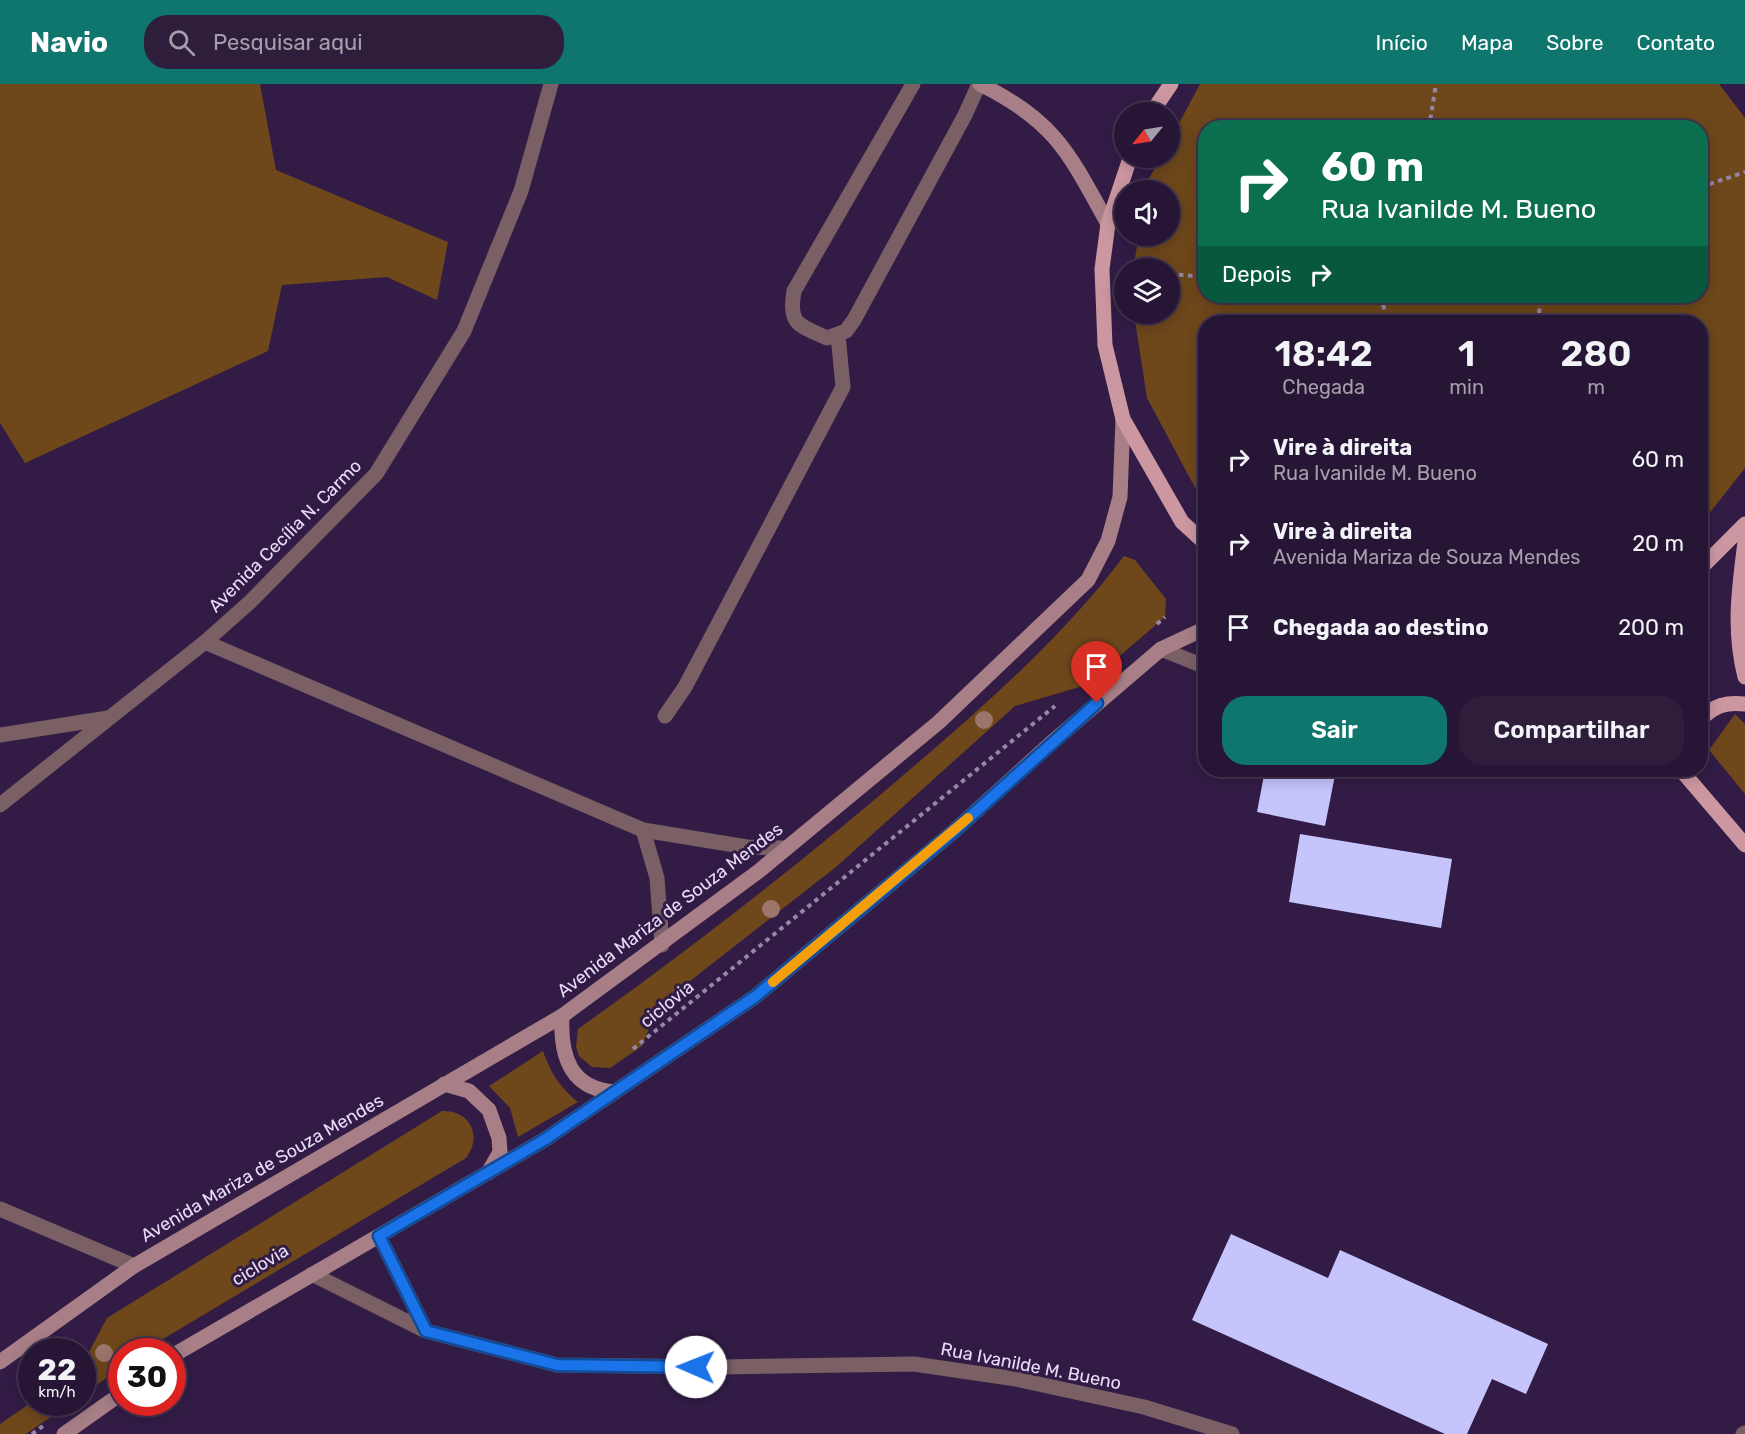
<!DOCTYPE html>
<html lang="pt">
<meta charset="utf-8">
<style>
body{margin:0;font-family:Rubik,sans-serif;background:#2e1e3c;color:#f1f3f6;height:100vh;display:flex;flex-direction:column;font-size:22px;white-space:nowrap}
*{box-sizing:border-box;margin:0}
p{font-size:20px;color:#a49fac}
.icon{flex:none;width:33px;height:33px;fill:none;stroke:currentColor;stroke-width:2;stroke-linecap:round;stroke-linejoin:round}
.map{position:relative;flex:1;overflow:hidden}
.drawer{position:absolute;left:1198px;top:231px;width:510px;height:462px;display:flex;flex-direction:column;background:#261534;border-radius:24px;box-shadow:0 3px 15px #0003,0 0 0 2px #42344f}
.drawer>*{flex:none}
.top-card{position:absolute;left:1198px;top:36px;width:510px;height:183px;border-radius:24px;box-shadow:0 3px 15px #0003,0 0 0 2px #42344f;background:#0b6e4f;color:#fff;overflow:hidden}
.needle{width:39px;rotate:240deg}
.tools{position:absolute;left:1114px;top:18px;display:grid;gap:12px}
.tools a{display:grid;place-items:center;width:66px;height:66px;border-radius:50%;background:#261534;box-shadow:0 3px 15px #0003,0 0 0 2px #42344f;font-size:30px}
.speed{position:absolute;left:18px;top:1254px;display:flex;gap:12px;font-size:30px;font-weight:700;text-align:center}
.speed>*{display:grid;place-content:center;width:78px;height:78px;border-radius:50%;background:#261534;box-shadow:0 3px 15px #0003,0 0 0 2px #42344f;line-height:1}
.speed small{font-size:15px;font-weight:400}
.speed .limit{border:9px solid #d22;background:#fff;color:#111}
.pin{position:absolute;display:grid;place-items:center;width:51px;height:51px;color:#fff;margin:-62px -26px;border-radius:50% 50% 50% 0;rotate:-45deg;box-shadow:0 0 6px #0007}
.pin .icon{rotate:45deg}
.me{position:absolute;width:66px;margin:-33px;rotate:271deg;stroke-linejoin:round;filter:drop-shadow(0 0 4px #0008)}
.turn{display:flex;align-items:center;gap:21px;height:126px;padding:0 24px;font-size:27px}
.turn .icon{width:78px;height:78px;stroke-width:2.5}
.turn b{display:block;font-size:42px;line-height:51px}
.then{display:flex;align-items:center;height:57px;padding:0 24px;background:#0003;gap:12px;font-size:22px}
.eta{display:flex;justify-content:space-evenly;align-items:center;height:102px;text-align:center}
.eta b{font-size:36px;font-weight:600;line-height:42px}
.button{display:flex;gap:12px;margin-top:auto;padding:12px 24px}
.button a{flex:1;height:69px;border-radius:24px;background:#0f766e;color:#fff;font-size:24px;font-weight:600;line-height:69px;text-align:center}
.button a+a{background:#2e1e3c;color:#f1f3f6}
ul{padding:0;list-style:none}
li{display:flex;align-items:center;gap:18px;height:84px;padding:0 24px}
li div{flex:1}
li b{display:block;font-size:22px}
li em{font-style:normal}
header{display:flex;align-items:center;gap:36px;box-sizing:border-box;height:84px;padding:0 30px;background:#0f766e;color:#fff}
header strong{font-size:28px}
nav{display:flex;gap:33px;margin-inline-start:auto;font-size:21px}
.search{width:420px;height:54px;background:#2e1e3c;display:flex;align-items:center;gap:15px;box-sizing:border-box;padding:0 21px;border-radius:24px;color:#a49fac;font-size:22px}
.map>svg:first-child{display:block}
.green{fill:#6e471b;fill-rule:evenodd}
.building{fill:#c5c4fb}
.lines{fill:none;stroke-linecap:round;stroke-linejoin:round}
.path{stroke:#9686a7;stroke-width:4;stroke-dasharray:4.5 4.5;stroke-linecap:butt}
.service{stroke:#7a6065;stroke-width:15}
.minor{stroke:#7a6065;stroke-width:15}
.tertiary{stroke:#7a6065;stroke-width:15}
.secondary{stroke:#a87f87;stroke-width:15}
.primary{stroke:#cc97a1;stroke-width:15}
.tree{fill:#9d756a}
.route-casing{stroke:#114b97;stroke-width:15}
.route{stroke:#1a73e8;stroke-width:10}
.slow{stroke:#f59e0b;stroke-width:10}
.labels{text-anchor:middle;stroke-width:6;stroke-linejoin:round;paint-order:stroke}
.street-label{font-size:18px;fill:#e8ddf7;stroke:#321c46}
</style>
<header>
<strong>Navio</strong>
<div class="search"><svg class="icon" aria-label="search" viewBox="0 0 24 24"><circle cx="10" cy="10" r="6"/><path d="M15 15l6 6"/></svg>Pesquisar aqui</div>
<nav><a>Início</a><a>Mapa</a><a>Sobre</a><a>Contato</a></nav>
</header>
<div class="map">
<svg width="1745" height="1350" viewBox="0 0 1745 1350">
<rect width="100%" height="100%" fill="#321c46"/>
<path class="green" d="M 0,0 L 260,0 L 276,86 L 448,158 L 437,216 L 387,193 L 282,201 L 268,267 L 25,379 L 0,339 Z
M 1200,0 L 1719,0 L 1745,34 L 1745,384 L 1701,440 L 1701,238 L 1206,238 L 1206,417 L 1199,411 L 1147,314 L 1134,230 L 1170,230 L 1170,184 L 1133,184 L 1139,152 L 1170,152 L 1170,106 L 1146,106 L 1148,96 L 1161,74 L 1170,74 L 1170,56 ZM 1206,44 L 1701,44 L 1701,212 L 1206,212 Z
M 1124,472 L 1135,476 L 1166,515 L 1165,533 L 1086,601 L 1015,622 L 836,783 L 658,922 L 642,962 L 610,984 L 592,983 L 579,972 L 576,963 L 578,945 C 696,861 810,772 920,677 C 993,614 1066,549 1124,472 Z
M 1735,630 L 1745,640 L 1745,710 L 1709,666 Z
M 543,967 C 551,990 560,1003 578,1018 L 518,1053 L 510,1024 L 489,1002 Z
M 442,1027 C 470,1026 483,1052 466,1074 L 143,1267 L 122,1268 L 121,1283 L 83,1311 L 83,1279 L 107,1234 Z
M 32,1318 L 71,1319 L 26,1350 L 0,1350 L 0,1340 Z"/>
<path class="building" d="M 1265,686 L 1336,686 L 1325,742 L 1257,728 Z
M 1300,750 L 1452,775 L 1441,844 L 1289,818 Z
M 1231,1150 L 1328,1194 L 1340,1166 L 1548,1260 L 1526,1310 L 1492,1295 L 1467,1350 L 1445,1350 L 1192,1236 Z"/>
<g class="lines">
<path class="path" d="M 1429,44 L 1436,0
M 1701,103 L 1745,88
M 1170,190 L 1206,193
M 1382,212 L 1386,238
M 1538,238 L 1541,212
M 1157,540 L 1165,533
M 633,965 L 1055,622
M 143,1268 L 152,1262
M 32,1350 L 43,1342"/>
<path class="service" d="M 913,0 L 794,207 C 788,241 799,241 827,254 L 846,247 L 854,236 L 965,31 L 979,0
M 1161,565 L 1206,583
M 665,632 L 685,603 L 843,303 L 838,251"/>
<path class="minor" d="M 0,651 L 108,634
M 379,1152 L 426,1247
M 312,1190 L 426,1247 L 557,1281 L 720,1283 L 914,1280 L 1016,1295 L 1144,1323 L 1232,1350
M 1743,1350 L 1745,1349"/>
<path class="tertiary" d="M 205,558 L 643,746 L 747,763 L 785,764
M 0,721 L 205,558 L 250,518 L 376,390 L 464,247 L 521,107 L 551,0
M 643,746 L 657,794 L 662,861
M 0,1125 L 134,1182"/>
<path class="secondary" d="M 980,0 C 1055,37 1069,69 1108,140
M 562,932 C 560,972 570,1005 615,1008
M 444,1000 L 469,1007 L 489,1026 L 499,1054 L 500,1068 L 488,1089
M 172,1272 L 544,1056 L 756,912 L 953,748 L 1050,660 L 1161,565 L 1206,544
M 0,1278 L 134,1182 L 562,932 L 759,787 L 939,638 L 1088,496 L 1108,457 L 1120,413 L 1123,335
M 64,1350 L 122,1309"/>
<path class="primary" d="M 1152,28 L 1171,0
M 1130,74 L 1108,140 L 1102,185 L 1105,261 L 1123,335 L 1182,438 L 1206,460
M 1745,458 C 1739,505 1733,546 1745,593
M 1701,484 L 1745,440
M 1701,635 C 1715,621 1726,618 1745,620
M 1681,686 L 1745,761"/>
</g>
<g class="tree">
<circle cx="984" cy="636" r="9"/>
<circle cx="771" cy="825" r="9"/>
<circle cx="104" cy="1269" r="9"/>
</g>
<g class="lines">
<defs>
<path id="route" d="M 696,1283 L 557,1281 L 426,1247 L 379,1152 L 544,1056 L 756,912 L 953,748 L 1097,619"/>
</defs>
<use href="#route" class="route-casing"/>
<use href="#route" class="route"/>
<path class="slow" d="M 773,898 L 968,734"/>
</g>
<g class="labels">
<g class="street-label">
<text transform="translate(285 452) rotate(-45)" y="6">Avenida Cecília N. Carmo</text>
<text transform="translate(670 826) rotate(-37)" y="6">Avenida Mariza de Souza Mendes</text>
<text transform="translate(667 920) rotate(-39)" y="6">ciclovia</text>
<text transform="translate(262 1084) rotate(-30)" y="6">Avenida Mariza de Souza Mendes</text>
<text transform="translate(260 1181) rotate(-31)" y="6">ciclovia</text>
<text transform="translate(1031 1282) rotate(11)" y="6">Rua Ivanilde M. Bueno</text>
</g>
</g>
</svg>
<div class="tools">
<a><svg class="needle" viewBox="-14 -14 28 28"><path d="M0-13l5 13h-10z" fill="#e53935"/><path d="M0 13l5-13h-10z" fill="#a49fac"/></svg></a>
<a><svg class="icon" aria-label="sound" viewBox="0 0 24 24"><path d="M4 9h4l5-4v14l-5-4H4zM17 9q2 3 0 6"/></svg></a>
<a><svg class="icon" aria-label="layers" viewBox="0 0 24 24"><path d="M12 4l9 5-9 5-9-5zM3 14l9 5 9-5"/></svg></a>
</div>
<div class="speed"><div>22<small>km/h</small></div><div class="limit">30</div></div>
<div class="pin" style="left:1097px;top:619px;background:#d93025"><svg class="icon" aria-label="arrive" viewBox="0 0 24 24"><path d="M6 21V4h12l-3 4 3 4H6"/></svg></div>
<svg class="me" style="left:696px;top:1283px" viewBox="-20 -20 40 40"><circle r="19" fill="#fff"/><path d="M0-13L10 11 0 6-10 11z" fill="#1a73e8"/></svg>
<div class="top-card">
<div class="turn"><svg class="icon" aria-label="right" viewBox="0 0 24 24"><path d="M7 20v-9h11M14 6l5 5-5 5"/></svg><div><b>60 m</b>Rua Ivanilde M. Bueno</div></div>
<div class="then">Depois<svg class="icon" aria-label="right" viewBox="0 0 24 24"><path d="M7 20v-9h11M14 6l5 5-5 5"/></svg></div>
</div>
<section class="drawer">
<div class="eta">
<div><b>18:42</b><p>Chegada</p></div>
<div><b>1</b><p>min</p></div>
<div><b>280</b><p>m</p></div>
</div>
<ul>
<li><svg class="icon" aria-label="right" viewBox="0 0 24 24"><path d="M7 20v-9h11M14 6l5 5-5 5"/></svg><div><b>Vire à direita</b><p>Rua Ivanilde M. Bueno</p></div><em>60 m</em></li>
<li><svg class="icon" aria-label="right" viewBox="0 0 24 24"><path d="M7 20v-9h11M14 6l5 5-5 5"/></svg><div><b>Vire à direita</b><p>Avenida Mariza de Souza Mendes</p></div><em>20 m</em></li>
<li><svg class="icon" aria-label="arrive" viewBox="0 0 24 24"><path d="M6 21V4h12l-3 4 3 4H6"/></svg><div><b>Chegada ao destino</b></div><em>200 m</em></li>
</ul>
<div class="button"><a>Sair</a><a>Compartilhar</a></div>
</section>
</div>
